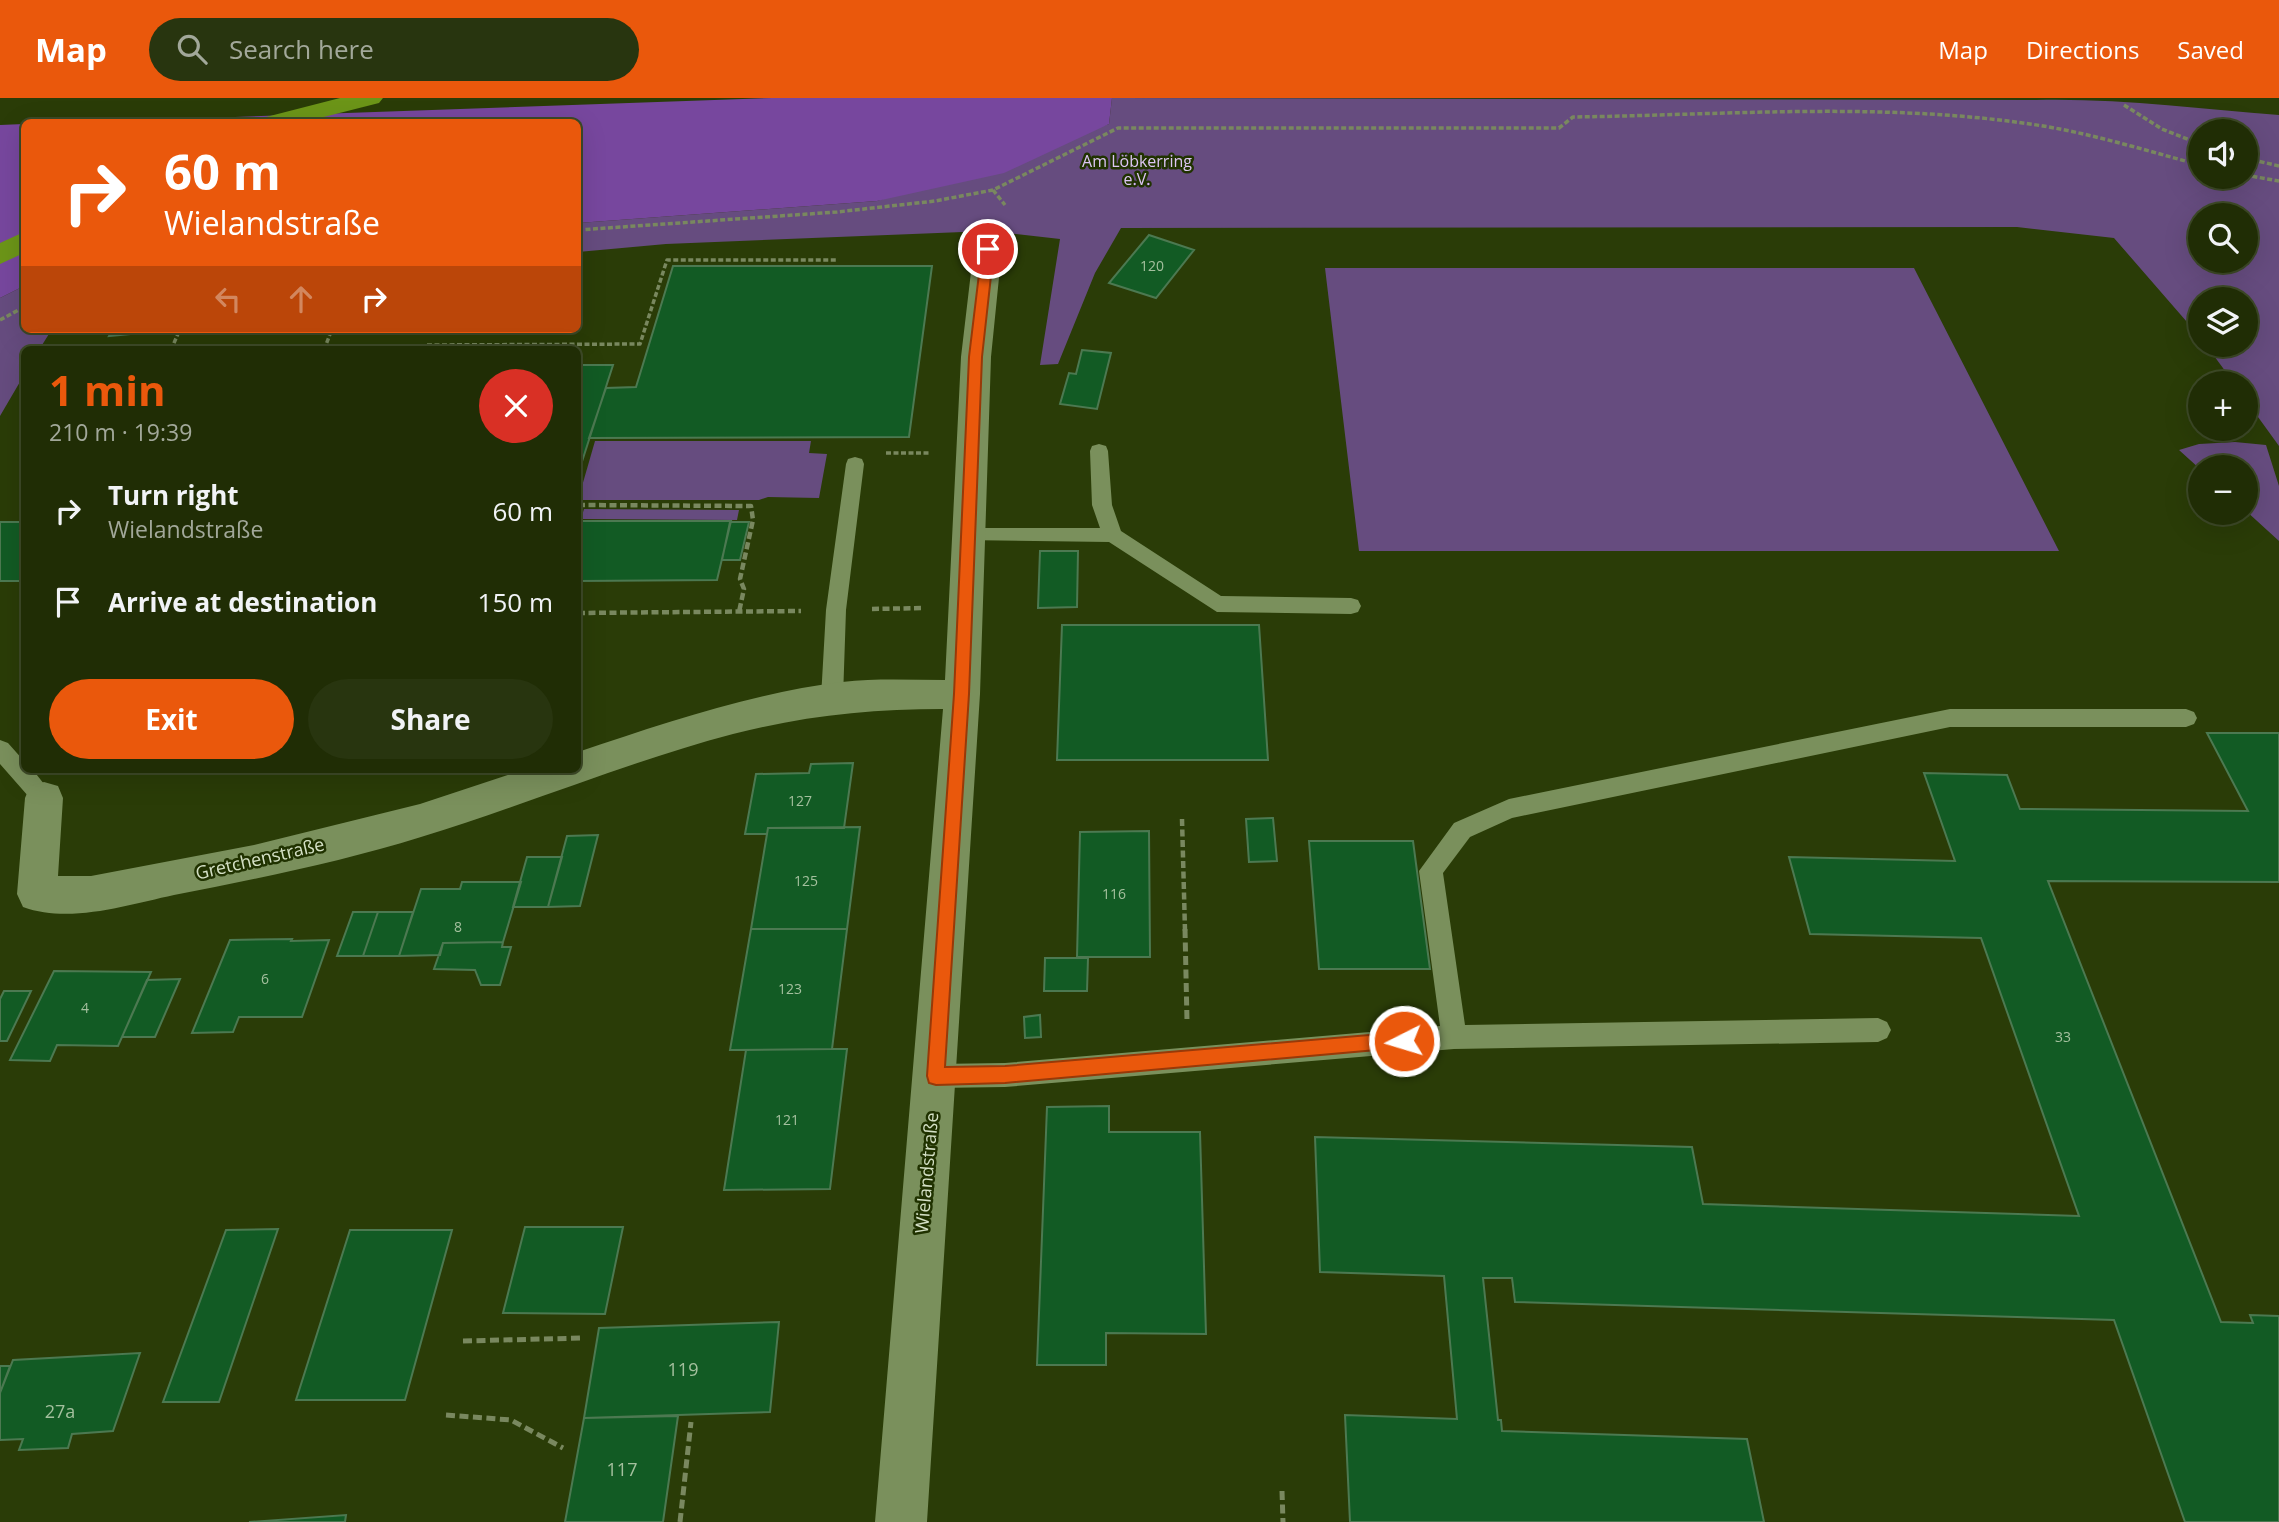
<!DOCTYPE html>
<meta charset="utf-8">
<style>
body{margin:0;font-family:"Open Sans",sans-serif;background:#28350f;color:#f1f3f6;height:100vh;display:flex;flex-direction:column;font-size:26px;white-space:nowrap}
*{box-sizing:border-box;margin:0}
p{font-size:23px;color:#a2a89a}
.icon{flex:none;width:38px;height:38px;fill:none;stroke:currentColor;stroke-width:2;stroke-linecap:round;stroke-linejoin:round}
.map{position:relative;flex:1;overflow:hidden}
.details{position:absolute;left:21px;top:248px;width:560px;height:427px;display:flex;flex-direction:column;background:#202d05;border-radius:10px;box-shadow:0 7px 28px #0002,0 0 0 2px #3d4927}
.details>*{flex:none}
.hud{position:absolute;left:21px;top:21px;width:560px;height:214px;border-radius:10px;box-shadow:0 7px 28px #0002,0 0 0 2px #3d4927;background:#ea580c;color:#fff;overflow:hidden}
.controls{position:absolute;left:2188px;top:21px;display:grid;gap:14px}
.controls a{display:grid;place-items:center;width:70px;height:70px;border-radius:50%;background:#202d05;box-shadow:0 7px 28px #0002,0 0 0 2px #3d4927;font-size:35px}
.pin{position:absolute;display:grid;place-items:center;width:60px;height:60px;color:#fff;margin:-30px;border:4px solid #fff;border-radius:50%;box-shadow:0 2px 7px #0007}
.me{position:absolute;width:77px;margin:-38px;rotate:265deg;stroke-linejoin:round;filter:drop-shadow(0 0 5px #0008)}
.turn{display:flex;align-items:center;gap:24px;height:147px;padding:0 28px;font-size:32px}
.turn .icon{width:91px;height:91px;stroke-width:2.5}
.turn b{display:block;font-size:49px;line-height:60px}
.lanes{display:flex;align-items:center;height:66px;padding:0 28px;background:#0003;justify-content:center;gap:35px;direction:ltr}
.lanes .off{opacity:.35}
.round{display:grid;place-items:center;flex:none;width:74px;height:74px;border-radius:37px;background:#28350f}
.head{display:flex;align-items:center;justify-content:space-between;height:119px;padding:0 28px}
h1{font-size:42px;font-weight:700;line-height:52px;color:#ea580c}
.primary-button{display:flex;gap:14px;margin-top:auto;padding:14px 28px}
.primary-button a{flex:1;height:80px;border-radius:42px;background:#ea580c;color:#fff;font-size:28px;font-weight:700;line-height:80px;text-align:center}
.primary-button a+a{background:#28350f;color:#f1f3f6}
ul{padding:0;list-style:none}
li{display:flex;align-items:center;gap:21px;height:91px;padding:0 28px}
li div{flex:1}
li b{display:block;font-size:26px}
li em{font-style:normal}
header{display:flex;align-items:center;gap:42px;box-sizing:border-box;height:98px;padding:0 35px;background:#ea580c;color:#fff}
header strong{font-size:33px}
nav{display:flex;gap:38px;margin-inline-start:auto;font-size:24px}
.search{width:490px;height:63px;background:#28350f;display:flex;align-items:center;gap:18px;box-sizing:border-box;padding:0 24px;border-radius:38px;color:#a2a89a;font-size:26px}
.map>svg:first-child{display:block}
.green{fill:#664c7f;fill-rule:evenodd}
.forest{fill:#77479e}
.building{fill:#125b24;stroke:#4c7951;stroke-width:2}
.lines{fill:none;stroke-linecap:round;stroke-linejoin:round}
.path-far2{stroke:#79885f;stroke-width:3.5;stroke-dasharray:5 2.5;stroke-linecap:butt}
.path-far1{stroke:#79885f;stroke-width:4.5;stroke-dasharray:7 3.5;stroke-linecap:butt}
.path{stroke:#79885f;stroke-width:5;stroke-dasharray:9 4.5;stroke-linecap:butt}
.service{fill:#7a905c;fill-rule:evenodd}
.minor{fill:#7a905c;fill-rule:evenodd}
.motorway{fill:#6c9518;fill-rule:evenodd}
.route{fill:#ea580c;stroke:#983908;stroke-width:2}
.labels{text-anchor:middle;stroke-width:5;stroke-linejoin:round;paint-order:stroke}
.number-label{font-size:14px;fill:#a4c09e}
.far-park-label{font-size:16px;fill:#ddc6f4;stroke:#203200}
.street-label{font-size:18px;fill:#d5e1c6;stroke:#203200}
.near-number-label{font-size:18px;fill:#a4c09e}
</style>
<header>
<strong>Map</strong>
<div class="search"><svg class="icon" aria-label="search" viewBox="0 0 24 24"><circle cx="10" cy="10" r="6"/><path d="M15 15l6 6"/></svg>Search here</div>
<nav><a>Map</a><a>Directions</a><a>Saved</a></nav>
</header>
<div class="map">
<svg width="2279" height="1424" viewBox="0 0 2279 1424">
<rect width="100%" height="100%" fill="#2a3c07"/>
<path class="green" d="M 1112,0 L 2036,2 C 2117,0 2199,11 2279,17 L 2279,348 L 2245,301 L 2245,285 L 2234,285 L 2206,247 L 2245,247 L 2245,201 L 2200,201 L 2200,239 L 2114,140 L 2017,129 L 1121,130 L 1095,175 L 1058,266 L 1040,267 L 1060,141 L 988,133 L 666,146 L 578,154 L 578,125 L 877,103 L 1109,26 ZM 2200,33 L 2245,33 L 2245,79 L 2200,79 ZM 2200,117 L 2245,117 L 2245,163 L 2200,163 Z
M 1325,170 L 1914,170 L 2059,453 L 1359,453 Z
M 24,188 L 24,231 L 52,231 L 39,252 L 24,252 L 24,277 L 0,318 L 0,200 Z
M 595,343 L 811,343 L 809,355 L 827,356 L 819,400 L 768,399 L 759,402 L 578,402 Z
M 2235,344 L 2266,347 L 2279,388 L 2279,443 L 2245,412 L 2245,369 L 2200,371 L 2179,352 L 2199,346 Z
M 584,411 L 739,412 L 737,422 L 581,421 Z"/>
<path class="forest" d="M 772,0 L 1112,0 L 1109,26 L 1004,75 L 877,103 L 578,125 L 578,24 L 94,24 Z
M 24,26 L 24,188 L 0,200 L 0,27 Z"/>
<path class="building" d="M 1149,137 L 1194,152 L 1156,200 L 1109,185 Z
M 673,168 L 932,168 L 909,339 L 589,340 L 606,290 L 636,289 Z
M 113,231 L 183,231 L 109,238 Z
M 249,231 L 320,231 L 247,236 Z
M 1082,252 L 1111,255 L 1097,311 L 1060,306 L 1069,275 L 1076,276 Z
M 578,267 L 613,267 L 578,376 Z
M 578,423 L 731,423 L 717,482 L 578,483 Z
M 0,424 L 24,424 L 24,483 L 0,483 Z
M 730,424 L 749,424 L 740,462 L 722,462 Z
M 1040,453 L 1078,453 L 1077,509 L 1038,510 Z
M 1062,527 L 1259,527 L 1268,662 L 1057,662 Z
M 2207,635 L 2279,635 L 2279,784 L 2048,783 L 2221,1224 L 2253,1225 L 2250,1217 L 2279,1218 L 2279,1424 L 2185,1424 L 2114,1222 L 1515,1204 L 1512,1180 L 1483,1180 L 1498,1322 L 1501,1322 L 1502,1333 L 1747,1341 L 1764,1424 L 1350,1424 L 1345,1317 L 1457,1321 L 1444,1178 L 1320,1174 L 1315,1039 L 1692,1049 L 1703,1106 L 2079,1118 L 1981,840 L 1810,836 L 1789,759 L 1955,763 L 1924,675 L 2007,677 L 2020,711 L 2248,713 Z
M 853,665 L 844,730 L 768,730 L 767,736 L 745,736 L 756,676 L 809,675 L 811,666 Z
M 1273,720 L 1277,763 L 1249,764 L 1246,721 Z
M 860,729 L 847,831 L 751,831 L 768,730 Z
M 1149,733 L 1150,859 L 1077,859 L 1080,734 Z
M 598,737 L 580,808 L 548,809 L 567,738 Z
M 1309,743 L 1413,743 L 1430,871 L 1319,871 Z
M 527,759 L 562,759 L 548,809 L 513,809 Z
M 462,784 L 521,784 L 503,844 L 443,845 L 440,857 L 399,858 L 421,791 L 460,791 Z
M 353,814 L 378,814 L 363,858 L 337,858 Z
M 378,814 L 413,814 L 399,858 L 363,858 Z
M 751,831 L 847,831 L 832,951 L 730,952 Z
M 292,841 L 291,843 L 329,842 L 302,919 L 239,919 L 233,934 L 192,935 L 230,842 Z
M 503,844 L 502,849 L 511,849 L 500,887 L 481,887 L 475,872 L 434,871 L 443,845 Z
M 1045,860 L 1088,860 L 1087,893 L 1044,893 Z
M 54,873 L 151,874 L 118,948 L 57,947 L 50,963 L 10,962 Z
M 180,881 L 155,939 L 122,939 L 147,882 Z
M 4,893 L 31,893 L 7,943 L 0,943 L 0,901 Z
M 1040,917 L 1041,939 L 1025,940 L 1024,919 Z
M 832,951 L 847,951 L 830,1091 L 724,1092 L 746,952 Z
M 1109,1008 L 1109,1034 L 1200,1034 L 1206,1236 L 1106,1235 L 1106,1267 L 1037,1267 L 1047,1009 Z
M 525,1129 L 623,1129 L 605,1216 L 503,1215 Z
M 278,1131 L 219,1304 L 163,1304 L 226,1132 Z
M 350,1132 L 452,1132 L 405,1302 L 296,1302 Z
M 779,1224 L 770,1314 L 584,1320 L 599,1230 Z
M 140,1255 L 113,1333 L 72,1336 L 68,1350 L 19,1352 L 23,1341 L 0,1342 L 0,1295 L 13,1262 Z
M 0,1268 L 10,1268 L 0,1295 Z
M 678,1318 L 663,1424 L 565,1424 L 584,1320 Z
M 346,1417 L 345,1424 L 249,1424 Z"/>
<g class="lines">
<path class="path-far2" d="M 2124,7 L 2162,31 L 2200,46
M 2245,60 L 2279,68
M 2245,77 L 2279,83
M 993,92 L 1005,107
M 578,132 L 837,114 L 935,103 L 993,92 L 1118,30 L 1559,30 L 1573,19 C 1723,17 1881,4 2030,26 C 2087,34 2144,52 2200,67
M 0,222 L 24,209
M 427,247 L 640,246 L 667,162 L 838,162
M 171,252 L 180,231
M 324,252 L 332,231
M 886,355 L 930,355"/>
<path class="path-far1" d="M 578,407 L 751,408 L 753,422 L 740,481 L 744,491 L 739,514
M 872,511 L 923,510
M 578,515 L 801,513
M 1182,721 L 1185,833"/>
<path class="path" d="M 1185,831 L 1187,923
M 463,1243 L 583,1240
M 446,1317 L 511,1322 L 563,1350
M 1282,1393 L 1283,1424
M 680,1424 L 691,1324"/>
<path class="service" d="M 1099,346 L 1106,348 L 1108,353 L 1112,407 L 1121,433 L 1221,498 L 1351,500 L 1358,502 L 1361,508 L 1358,514 L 1351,516 L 1217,514 L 1109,444 L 963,442 L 960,437 L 963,432 L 970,430 L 1100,430 L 1092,407 L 1090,353 L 1092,348 Z
M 855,359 L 862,361 L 864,366 L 846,512 L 843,600 L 840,606 L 832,609 L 824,606 L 821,600 L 826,512 L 846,366 L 848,361 Z
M 1950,611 L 2186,611 L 2194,614 L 2197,620 L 2194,626 L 2186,629 L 1950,629 L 1512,720 L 1470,739 L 1443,775 L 1465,927 L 1878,920 L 1887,924 L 1891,932 L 1887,940 L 1878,944 L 1454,951 L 1005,989 L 936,990 L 927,987 L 923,978 L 927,969 L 936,966 L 1005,965 L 1440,928 L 1419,773 L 1454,725 L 1509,701 Z
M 0,642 L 8,645 L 24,663 L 24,672 L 33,672 L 55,700 L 52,707 L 44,710 L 36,707 L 0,666 Z"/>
<path class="minor" d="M 989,131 L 999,134 L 1003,140 L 991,259 L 980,596 L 927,1424 L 875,1424 L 943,611 C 870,611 803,618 733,636 C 627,664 526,707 421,739 C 341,764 256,781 174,797 C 127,807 70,826 23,809 L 17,796 L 25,700 L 30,688 L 44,684 L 58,688 L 63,700 L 58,778 L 91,778 L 254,747 L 420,706 L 523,672 L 578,672 L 578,654 C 664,625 752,595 842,584 C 876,580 911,582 945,582 L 961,259 L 975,140 L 979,134 Z"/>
<path class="motorway" d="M 340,0 L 383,0 L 379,5 L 304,24 L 262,24 L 266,19 Z
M 24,134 L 24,155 L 0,166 L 0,145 Z"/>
</g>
<path class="route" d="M 988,147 L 994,151 L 982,259 L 969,596 L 945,969 L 1005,968 L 1404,934 L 1410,937 L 1412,943 L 1410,949 L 1005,985 L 936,987 L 929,985 L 927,978 L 954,596 L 969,259 L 982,151 Z"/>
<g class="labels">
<g class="number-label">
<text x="1152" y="173">120</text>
<text x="800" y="708">127</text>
<text x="806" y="788">125</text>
<text x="1114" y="801">116</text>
<text x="458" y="834">8</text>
<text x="265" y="886">6</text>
<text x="790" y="896">123</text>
<text x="85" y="915">4</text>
<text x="2063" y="944">33</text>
<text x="787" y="1027">121</text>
</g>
<g class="far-park-label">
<text x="1137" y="69">Am Löbkerring<tspan x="1137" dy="18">e.V.</tspan></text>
</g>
<g class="street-label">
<text transform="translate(260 761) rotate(-13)" y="6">Gretchenstraße</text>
<text transform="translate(927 1075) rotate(-85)" y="6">Wielandstraße</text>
</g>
<g class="near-number-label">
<text x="683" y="1278">119</text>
<text x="60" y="1320">27a</text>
<text x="622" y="1378">117</text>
</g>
</g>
</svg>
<div class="controls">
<a><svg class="icon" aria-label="sound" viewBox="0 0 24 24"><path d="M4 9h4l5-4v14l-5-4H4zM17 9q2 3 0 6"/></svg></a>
<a><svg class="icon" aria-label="search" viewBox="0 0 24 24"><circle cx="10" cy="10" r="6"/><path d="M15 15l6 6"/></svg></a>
<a><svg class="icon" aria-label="layers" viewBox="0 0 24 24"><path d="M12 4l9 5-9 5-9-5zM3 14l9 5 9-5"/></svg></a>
<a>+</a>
<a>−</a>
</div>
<div class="pin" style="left:988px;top:151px;background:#d93025"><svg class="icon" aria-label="arrive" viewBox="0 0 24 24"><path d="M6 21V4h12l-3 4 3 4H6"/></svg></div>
<svg class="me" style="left:1404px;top:943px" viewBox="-20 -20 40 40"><circle r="17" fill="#ea580c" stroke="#fff" stroke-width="3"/><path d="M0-11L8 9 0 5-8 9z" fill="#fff"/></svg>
<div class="hud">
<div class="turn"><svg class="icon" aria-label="right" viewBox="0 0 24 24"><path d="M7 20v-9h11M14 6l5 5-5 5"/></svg><div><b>60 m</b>Wielandstraße</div></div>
<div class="lanes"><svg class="icon off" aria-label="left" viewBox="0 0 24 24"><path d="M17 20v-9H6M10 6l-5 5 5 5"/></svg><svg class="icon off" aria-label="ahead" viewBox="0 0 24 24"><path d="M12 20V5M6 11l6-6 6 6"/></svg><svg class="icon" aria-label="right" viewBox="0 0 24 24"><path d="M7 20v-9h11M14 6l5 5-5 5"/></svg></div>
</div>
<section class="details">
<div class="head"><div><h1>1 min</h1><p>210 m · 19:39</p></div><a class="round" style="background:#d93025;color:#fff"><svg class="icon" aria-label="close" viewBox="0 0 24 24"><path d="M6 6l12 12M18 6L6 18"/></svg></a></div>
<ul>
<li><svg class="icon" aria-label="right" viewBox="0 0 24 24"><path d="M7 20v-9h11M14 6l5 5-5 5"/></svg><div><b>Turn right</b><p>Wielandstraße</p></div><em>60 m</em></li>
<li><svg class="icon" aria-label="arrive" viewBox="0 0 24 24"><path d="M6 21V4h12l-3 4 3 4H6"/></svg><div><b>Arrive at destination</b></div><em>150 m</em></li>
</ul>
<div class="primary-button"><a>Exit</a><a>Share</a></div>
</section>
</div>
